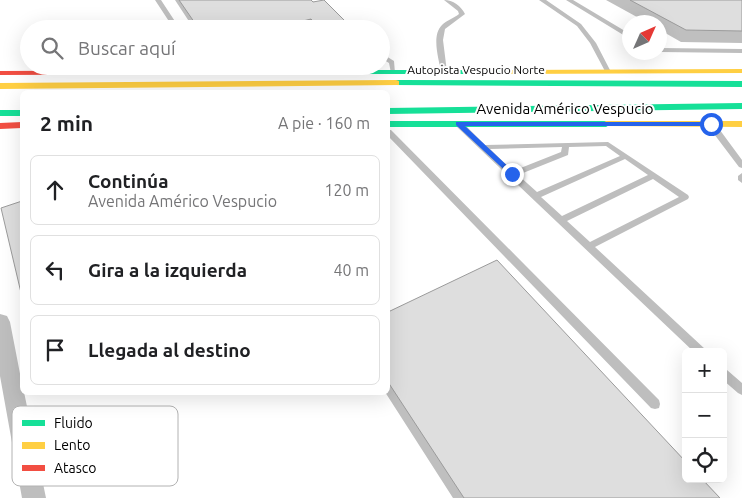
<!DOCTYPE html>
<html lang="es">
<head>
<meta charset="utf-8">
<style>
	:root { --surface:#fff; --page:#f6f6f6; --text:#202124; --muted:#757577; --line:#e0e0e0 }
	body { margin:0; font-family:Ubuntu,sans-serif; background:var(--page); color:var(--text) }
	.controls { position:absolute; right:15px; bottom:15px; display:grid; overflow:hidden; border-radius:8px; box-shadow:0 5px 20px #0002 }
	.controls button { width:45px; height:45px; display:grid; place-items:center; padding:0; border:0; border-bottom:1px solid var(--line); background:var(--surface); color:var(--text); font:25px sans-serif }
	.compass { position:absolute; left:622px; top:15px; width:45px; height:45px; border-radius:50%; background:var(--surface); box-shadow:0 5px 20px #0002; rotate:45deg }
	.stop { position:absolute; width:15px; height:15px; margin:-11px; border:4px solid #2563eb; border-radius:50%; background:#fff }
	.stop.end { background:#2563eb; border-color:#fff; box-shadow:0 1px 5px #0008 }
	.list { margin:0; padding:0; list-style:none }
	h2 { display:flex; justify-content:space-between; align-items:center; height:65px; margin:0; padding:0 20px; font-size:21px }
	h2 small { font-size:16px; font-weight:400; color:var(--muted) }
	.list li { display:grid; grid-template-columns:32px 1fr auto; gap:15px; align-items:center; box-sizing:border-box; height:70px; margin:0 10px 10px; padding:0 10px; border:1px solid var(--line); border-radius:8px }
	.list b { display:block; font-size:19px; white-space:nowrap }
	.list p { margin:0; font-size:16px; white-space:nowrap; color:var(--muted) }
	.list em { font-size:16px; font-style:normal; color:var(--muted) }
	.icon { flex:none; width:28px; height:28px; fill:none; stroke:currentColor; stroke-width:2; stroke-linecap:round; stroke-linejoin:round }
	.map { position:relative; flex:none; width:742px; height:498px; overflow:hidden }
	.search { position:absolute; background:var(--surface); box-shadow:0 5px 20px #0002; left:20px; top:20px; width:370px; height:55px; display:flex; align-items:center; gap:12px; box-sizing:border-box; padding:0 18px; border-radius:28px; color:var(--muted); font-size:19px }
	.panel { position:absolute; background:var(--surface); box-shadow:0 5px 20px #0002; left:20px; top:90px; width:370px; height:305px; border-radius:8px }
	.map>svg:first-child { display:block }
</style>
</head>
<body>
<div class="map">
<svg width="742" height="498" viewBox="0 0 742 498">
	<rect width="100%" height="100%" fill="#fff"/>
	<g fill="none" stroke-linecap="round" stroke-linejoin="round">
		<path fill="#bebebe" fill-rule="evenodd" d="M155 0H161L180 29H174Z
			M444 0C453 0 461 6 465 14L445 29 443 40 447 72 444 74 441 72C439 59 431 36 442 25 447 20 454 18 459 14L458 11Z
			M539 0H546L581 24 596 43 611 72 610 73H606L590 43 577 26Z
			M566 0H573L630 34V39Z
			M660 48 742 49V53L660 52Z
			M381 53 394 61 395 73H391L389 63 381 58Z
			M456 122H462L485 145 608 142 688 195 689 197 688 199 595 247 705 349 706 352H694L480 149 456 126ZM606 146 620 156 537 192 518 175 568 155 569 147ZM562 147 561 152 513 171 490 149ZM625 159 648 175 562 216 541 197ZM653 179 679 197 590 242 567 221Z
			M708 122H714L742 160V168L739 167 708 126Z
			M388 130H391L659 400 660 404 659 408 655 409 651 408 388 136Z
			M742 173V183L738 180V176Z
			M723 368 727 370 742 383V395L738 393 723 380Z"/>
		<path fill="#bebebe" fill-rule="evenodd" d="M0 314 7 316 10 322 22 384V392H24L46 498H22L0 376Z"/>
		<path fill="#16e098" fill-rule="evenodd" d="M246 70H503L507 72 503 74H246Z
			M396 80 742 81V87L393 85V81Z
			M742 103V109L388 114V108Z
			M0 110H22V116H0Z
			M388 121H606L611 124 606 127H388Z"/>
		<path fill="#ffcf43" fill-rule="evenodd" d="M742 69V73L503 74 499 72 503 70Z
			M396 80 399 81V85L0 89V83Z
			M606 121H742V127L603 126 601 124Z"/>
		<path fill="#f24e42" fill-rule="evenodd" d="M249 70H252V74L0 75V71Z
			M22 122V128L0 129V123Z"/>
	</g>
	<path fill="#bfbfbf" d="M175 0H311L353 29H194Z
		M606 0H742V43L681 42 660 30V22H646Z
		M388 312 720 498H453L385 392H388Z"/>
	<path fill="#9b9b9b" d="M311 19 312 29H271Z"/>
	<path fill="#dedede" stroke="#9b9b9b" d="M179 0H311L313 2 324 0 353 29H321L311 19 271 29H199Z
		M630 0H742V31L686 30Z
		M22 201V297L1 208Z
		M497 260 686 462V479H702L720 498H464L388 382V312Z"/>
	<path fill="#2563eb" d="M456 122H711L714 124 711 126H465L515 173V176L512 177 456 125Z"/>
	<g text-anchor="middle" stroke-width="4" stroke-linejoin="round" paint-order="stroke">
		<g font-size="12" fill="#000" stroke="#fff">
			<text x="476" y="74">Autopista Vespucio Norte</text>
		</g>
		<g font-size="15" fill="#000" stroke="#fff">
			<text x="565" y="114">Avenida Américo Vespucio</text>
		</g>
	</g>
	<rect x="12" y="406" width="166" height="80" rx="8" fill="#fff" stroke="#b2b2b2" stroke-width="1"/>
	<rect x="22" y="420" width="23" height="6" fill="#16e098"/>
	<rect x="22" y="442" width="23" height="7" fill="#ffcf43"/>
	<rect x="22" y="465" width="23" height="6" fill="#f24e42"/>
	<g font-size="14" fill="#000">
		<text x="54" y="428">Fluido</text>
		<text x="54" y="450">Lento</text>
		<text x="54" y="473">Atasco</text>
	</g>
</svg>
<div class="controls">
<button>+</button>
<button>−</button>
<button><svg class="icon" aria-label="locate" viewBox="0 0 24 24"><circle cx="12" cy="12" r="6"/><path d="M12 2v4M12 18v4M2 12h4M18 12h4"/></svg></button>
</div>
<svg class="compass" viewBox="-18 -18 36 36"><path d="M0-13l5 13h-10z" fill="#e53935"/><path d="M0 13l5-13h-10z" fill="#757577"/></svg>
<div class="stop" style="left:711px;top:124px"></div>
<div class="stop end" style="left:512px;top:174px"></div>
<div class="search"><svg class="icon" aria-label="search" viewBox="0 0 24 24"><circle cx="10" cy="10" r="6"/><path d="M15 15l6 6"/></svg>Buscar aquí</div>
<section class="panel">
<h2>2 min<small>A pie · 160 m</small></h2>
<ul class="list">
<li><svg class="icon" aria-label="ahead" viewBox="0 0 24 24"><path d="M12 20V5M6 11l6-6 6 6"/></svg><div><b>Continúa</b><p>Avenida Américo Vespucio</p></div><em>120 m</em></li>
<li><svg class="icon" aria-label="left" viewBox="0 0 24 24"><path d="M17 20v-9H6M10 6l-5 5 5 5"/></svg><div><b>Gira a la izquierda</b></div><em>40 m</em></li>
<li><svg class="icon" aria-label="arrive" viewBox="0 0 24 24"><path d="M6 21V4h12l-3 4 3 4H6"/></svg><div><b>Llegada al destino</b></div></li>
</ul>
</section>
</div>
</body>
</html>
